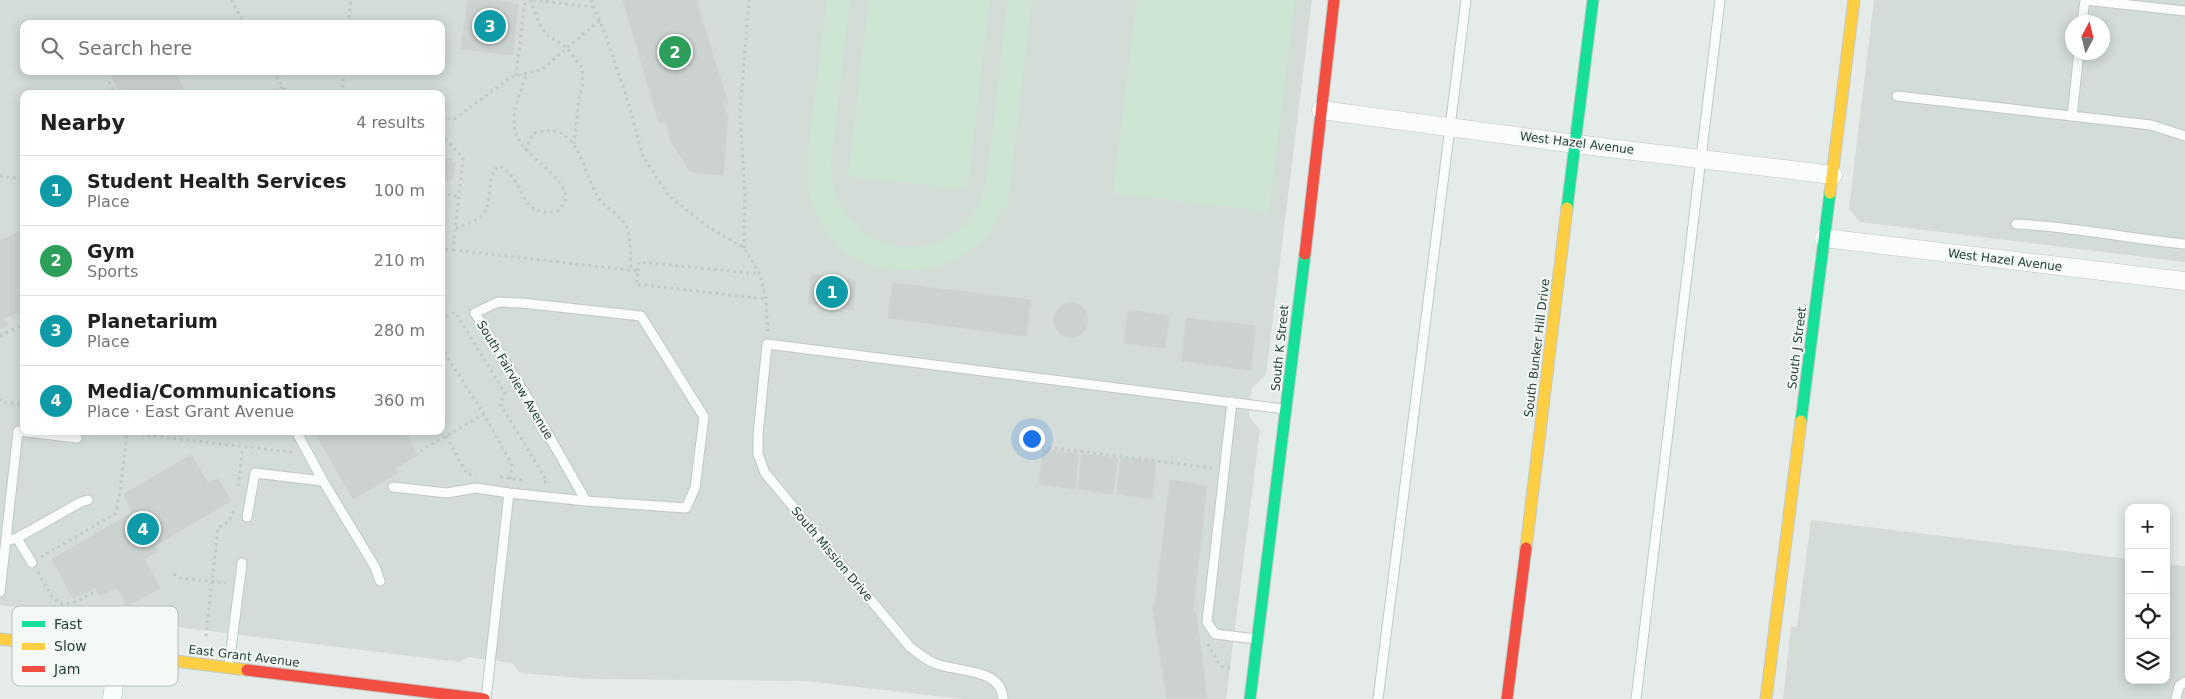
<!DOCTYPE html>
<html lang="en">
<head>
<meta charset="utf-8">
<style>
	:root { --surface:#fff; --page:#f2f2f2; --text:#202124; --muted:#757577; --line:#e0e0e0; --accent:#667b73 }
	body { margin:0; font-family:"DejaVu Sans",sans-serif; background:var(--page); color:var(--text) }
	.controls { position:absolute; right:15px; bottom:15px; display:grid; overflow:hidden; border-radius:10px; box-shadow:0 2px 12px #0003 }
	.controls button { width:45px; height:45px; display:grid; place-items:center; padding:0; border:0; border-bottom:1px solid var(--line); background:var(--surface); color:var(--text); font:25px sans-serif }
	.compass { position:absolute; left:2065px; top:15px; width:45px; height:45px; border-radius:50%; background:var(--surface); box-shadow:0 2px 12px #0003; rotate:7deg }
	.you { position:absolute; left:1031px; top:438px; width:18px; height:18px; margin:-12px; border:4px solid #fff; border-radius:50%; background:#1a73e8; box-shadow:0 0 0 8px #1a73e833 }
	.badge { display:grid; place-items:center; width:32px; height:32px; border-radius:50%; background:var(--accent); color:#fff; font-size:16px; font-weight:700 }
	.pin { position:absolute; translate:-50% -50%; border:2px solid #fff; box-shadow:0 1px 5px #0006 }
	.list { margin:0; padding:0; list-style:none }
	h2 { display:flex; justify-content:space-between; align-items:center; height:65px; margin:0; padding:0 20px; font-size:21px }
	h2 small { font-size:16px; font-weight:400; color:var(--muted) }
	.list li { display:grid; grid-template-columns:32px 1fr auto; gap:15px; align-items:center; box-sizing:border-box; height:70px; padding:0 20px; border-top:1px solid var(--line) }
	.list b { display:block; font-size:19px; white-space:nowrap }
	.list p { margin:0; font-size:16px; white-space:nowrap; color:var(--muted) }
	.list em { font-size:16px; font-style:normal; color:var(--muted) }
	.icon { flex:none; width:28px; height:28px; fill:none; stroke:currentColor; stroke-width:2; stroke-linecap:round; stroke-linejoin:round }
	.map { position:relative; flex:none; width:2185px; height:699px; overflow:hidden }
	.search { position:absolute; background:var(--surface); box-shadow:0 2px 12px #0003; left:20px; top:20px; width:425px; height:55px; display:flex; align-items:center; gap:12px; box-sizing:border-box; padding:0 18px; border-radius:10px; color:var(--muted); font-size:19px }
	.panel { position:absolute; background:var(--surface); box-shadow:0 2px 12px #0003; left:20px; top:90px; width:425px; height:345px; border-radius:10px }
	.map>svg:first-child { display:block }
</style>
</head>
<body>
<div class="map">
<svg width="2185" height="699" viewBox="0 0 2185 699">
	<rect width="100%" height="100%" fill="#e5ebe8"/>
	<path fill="#d3dcd7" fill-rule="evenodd" d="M0 0H1312L1266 375 1252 388 1249 416 1260 430 1226 699H962L805 681 590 679 520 673 512 663 468 657 459 662 0 605ZM24 24H441V71H24ZM24 94H441V431H24Z
		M1874 0H2185V262L1860 222 1849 209ZM2072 22H2102V52H2072Z
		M1811 520 2129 559V680H2166V564L2185 566V699H1783L1791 627H1797Z"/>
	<path fill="#cee4d3" d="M827 0H850L831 161C829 264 965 281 987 180L1008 0H1032L1007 208H1003C964 298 829 290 809 192 804 166 810 139 813 113 818 75 822 38 827 0Z
		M869 0H990L967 190 848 176Z
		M1137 0H1295L1269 212 1113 193Z"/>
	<path fill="#ccd2cf" stroke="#ced4d1" d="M468 0H492L518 4 513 55 461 49Z
		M623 0H696L728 103 723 105 728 116 723 175 691 172 671 142 666 122 659 123Z
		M108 71H174L186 94H121Z
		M441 158 452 160V163H455L453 179 450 178 449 181 441 180Z
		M24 229V310L4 318 8 325 0 329V241Z
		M812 274 856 281 853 310 808 304Z
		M893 283 1031 300 1026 336 888 318Z
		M1054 320a17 17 0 1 1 34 0a17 17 0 1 1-34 0Z
		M1128 310 1169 316 1165 348 1124 343Z
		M1186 318 1255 326 1251 370 1182 361Z
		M314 431H404L418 455 395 469 398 473 353 499Z
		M1043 449 1078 454 1075 489 1039 484Z
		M1082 454 1117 458 1113 494 1078 489Z
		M191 455 208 483 218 479 231 501 154 546 159 552 144 558 160 588 127 606 117 587 100 596 95 588 73 598 52 559 132 513 124 494Z
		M1121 458 1156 462 1152 499 1117 494Z
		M1170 480 1207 486 1193 611 1196 612 1207 699H1167L1152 605H1155Z"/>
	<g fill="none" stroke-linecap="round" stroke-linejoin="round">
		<defs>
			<path id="lane" d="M2085 0 2185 11
				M2082 22 2085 0
				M1897 96 2151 125 2185 136
				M2072 116 2079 52
				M2016 224C2073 226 2128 239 2185 244
				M1232 402 1207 622 1215 634 1256 639
				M296 431 323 481
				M393 487 447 493 476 488 509 493
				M247 517 255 473 323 481 375 567 380 581
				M17 538 32 563
				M6 541 17 538 81 502 88 500
				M0 592 18 431 77 438
				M229 665 242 563
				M486 699 509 493 586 501 686 508 695 488 704 417 641 316 522 303 498 302 475 313 524 392 586 501
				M1003 699C1002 669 961 672 940 665 928 662 919 654 910 647L765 473 758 454V435L767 344 1284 409
				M1378 699 1466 0
				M1636 699 1720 0
				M2176 699 2179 686 2185 682"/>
			<path id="street" d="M1321 110 1576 144 1833 175
				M1824 238 2185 281
				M112 699 118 654"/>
			<path id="fast" d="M1567 208 1593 0
				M1801 421 1830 193
				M1250 699 1305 254"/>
			<path id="slow" d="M1830 193 1854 0
				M1526 548 1567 208
				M0 639 247 670
				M1766 699 1801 421"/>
			<path id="jam" d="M1305 254 1334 0
				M247 670 484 699
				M1507 699 1526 548"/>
		</defs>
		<use href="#lane" stroke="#c2c8c5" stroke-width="11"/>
		<use href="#street" stroke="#c2c8c5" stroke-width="19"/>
		<use href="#fast" stroke="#c1c8c5" stroke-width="13"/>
		<use href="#slow" stroke="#c1c8c5" stroke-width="13"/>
		<use href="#jam" stroke="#c1c8c5" stroke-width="13"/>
		<path stroke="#c1cbc6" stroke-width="3" stroke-dasharray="2.5 4" stroke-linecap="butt" d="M231 0 245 24
			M530 0 540 25 546 34 567 48 582 68 583 83 579 100 574 144
			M533 0 593 7
			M591 0 604 31 627 98 643 156 669 196 707 226 744 248 760 274 766 299 768 333
			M348 24 351 0
			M273 71 287 94
			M516 76 525 0
			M109 82 115 94
			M269 94 282 87
			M342 94 344 71
			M441 118 454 119 511 77 541 70 600 20
			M441 134 463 158 453 250 441 249
			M441 144 445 138
			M525 150 534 133C579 119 581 169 598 197 605 209 622 215 627 228 631 241 630 257 631 270
			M0 176 24 179
			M441 194 459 196
			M456 228C463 225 471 223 478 219 496 207 484 180 498 166 527 177 516 220 558 211 560 208 564 204 565 201 571 177 520 157 515 130 511 110 521 92 527 73
			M744 248 745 194 740 114 749 0
			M453 250 638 271 636 284 766 299
			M638 271 639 262 760 274
			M441 320 455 312 505 393 500 404 547 481 542 483
			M0 336 24 324
			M441 347 484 414 512 465 510 479
			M0 399 1 402 24 405
			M446 436 467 474 476 475
			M1029 445 1213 468 1212 469
			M420 451 484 414
			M500 477 523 480
			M238 486 243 447
			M41 557 115 514 120 492 127 433 290 452 294 451
			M38 572C56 605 58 613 94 592
			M174 574 180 578 226 583
			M206 636 218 528 228 522 235 509
			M1208 644 1220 666 1233 668"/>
		<use href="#lane" stroke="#fbfcfc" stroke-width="9"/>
		<use href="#street" stroke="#fbfcfc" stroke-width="18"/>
		<use href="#fast" stroke="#16e098" stroke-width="11"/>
		<use href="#slow" stroke="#ffcf43" stroke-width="11"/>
		<use href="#jam" stroke="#f24e42" stroke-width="11"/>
	</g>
	<g text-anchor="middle" stroke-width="4" stroke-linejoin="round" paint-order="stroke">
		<g font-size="12" fill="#223f34" stroke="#f4f9f6">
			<text transform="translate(1577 143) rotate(7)" y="4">West Hazel Avenue</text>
			<text transform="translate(2005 260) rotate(7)" y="4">West Hazel Avenue</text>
			<text transform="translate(1280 348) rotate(-84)" y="4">South K Street</text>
			<text transform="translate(1537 348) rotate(-83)" y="4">South Bunker Hill Drive</text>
			<text transform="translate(1797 348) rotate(-83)" y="4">South J Street</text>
			<text transform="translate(515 380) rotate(59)" y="4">South Fairview Avenue</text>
			<text transform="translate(832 554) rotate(50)" y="4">South Mission Drive</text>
			<text transform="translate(244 656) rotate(7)" y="4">East Grant Avenue</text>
		</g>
	</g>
	<rect x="12" y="606" width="166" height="80" rx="8" fill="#f4f9f6" stroke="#b5c1bc" stroke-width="1"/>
	<rect x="22" y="621" width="23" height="6" fill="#16e098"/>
	<rect x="22" y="643" width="23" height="7" fill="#ffcf43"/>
	<rect x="22" y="666" width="23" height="6" fill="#f24e42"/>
	<g font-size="14" fill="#223f34">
		<text x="54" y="629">Fast</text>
		<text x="54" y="651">Slow</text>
		<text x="54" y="674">Jam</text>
	</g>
</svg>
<div class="controls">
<button>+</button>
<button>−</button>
<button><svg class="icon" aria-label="locate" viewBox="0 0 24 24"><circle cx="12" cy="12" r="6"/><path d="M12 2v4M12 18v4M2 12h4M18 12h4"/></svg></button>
<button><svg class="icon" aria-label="layers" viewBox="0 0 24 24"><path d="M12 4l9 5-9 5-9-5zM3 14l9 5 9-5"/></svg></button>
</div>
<svg class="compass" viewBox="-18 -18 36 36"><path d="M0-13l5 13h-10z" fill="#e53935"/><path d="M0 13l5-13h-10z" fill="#757577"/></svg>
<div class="you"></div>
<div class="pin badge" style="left:832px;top:292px;background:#0f9aa8">1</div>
<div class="pin badge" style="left:675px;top:52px;background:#2e9e5b">2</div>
<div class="pin badge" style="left:490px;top:26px;background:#0f9aa8">3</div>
<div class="pin badge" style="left:143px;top:529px;background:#0f9aa8">4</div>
<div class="search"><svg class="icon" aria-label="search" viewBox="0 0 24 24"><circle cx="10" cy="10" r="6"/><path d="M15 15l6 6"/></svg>Search here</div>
<section class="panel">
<h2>Nearby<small>4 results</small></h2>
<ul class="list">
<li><span class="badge" style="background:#0f9aa8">1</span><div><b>Student Health Services</b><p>Place</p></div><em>100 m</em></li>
<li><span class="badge" style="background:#2e9e5b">2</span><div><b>Gym</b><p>Sports</p></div><em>210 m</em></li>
<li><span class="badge" style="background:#0f9aa8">3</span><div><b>Planetarium</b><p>Place</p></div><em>280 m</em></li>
<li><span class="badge" style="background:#0f9aa8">4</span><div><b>Media/Communications</b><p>Place · East Grant Avenue</p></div><em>360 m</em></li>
</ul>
</section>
</div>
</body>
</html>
